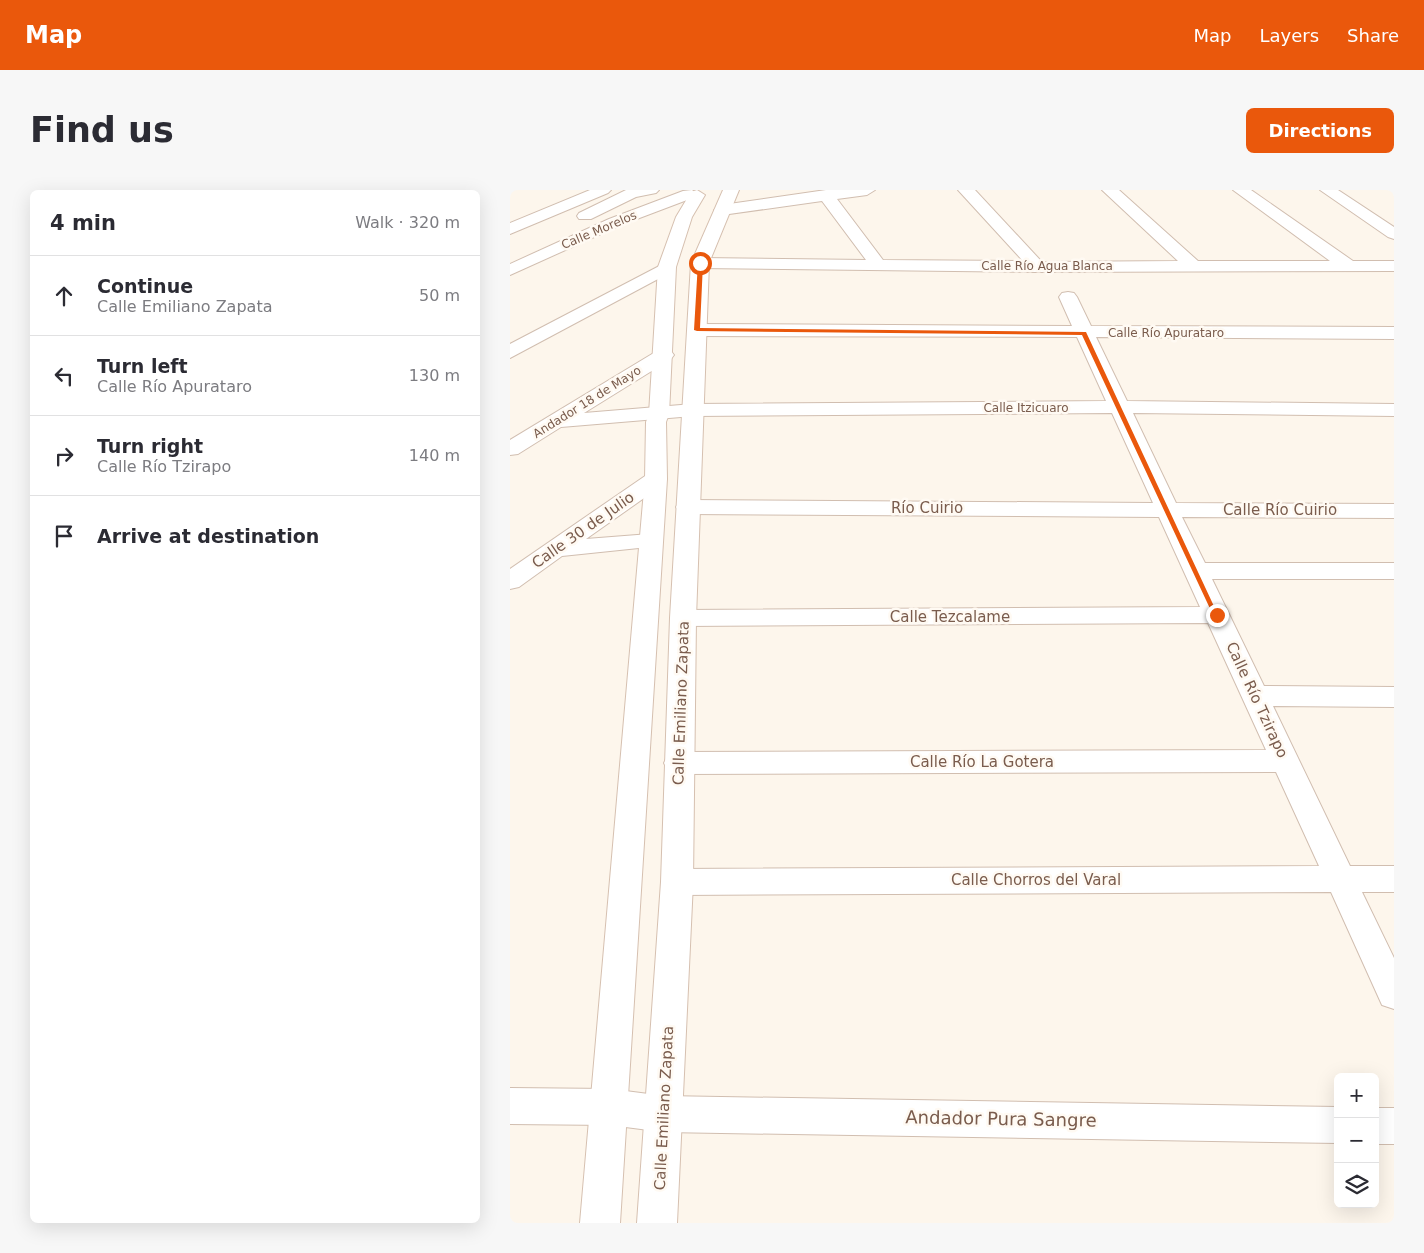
<!DOCTYPE html>
<html lang="en">
<head>
<meta charset="utf-8">
<style>
	:root { --surface:#fff; --page:#f7f7f7; --text:#2b2b33; --muted:#7c7c81; --line:#e1e1e2; --accent:#ea580c }
	body { margin:0; font-family:"DejaVu Sans",sans-serif; background:var(--page); color:var(--text) }
	.controls { position:absolute; right:15px; bottom:15px; display:grid; overflow:hidden; border-radius:8px; box-shadow:0 5px 20px #0002 }
	.controls button { width:45px; height:45px; display:grid; place-items:center; padding:0; border:0; border-bottom:1px solid var(--line); background:var(--surface); color:var(--text); font:25px sans-serif }
	.stop { position:absolute; width:15px; height:15px; margin:-11px; border:4px solid #ea580c; border-radius:50%; background:#fff }
	.stop.end { background:#ea580c; border-color:#fff; box-shadow:0 1px 5px #0008 }
	.list { margin:0; padding:0; list-style:none }
	h2 { display:flex; justify-content:space-between; align-items:center; height:65px; margin:0; padding:0 20px; font-size:21px }
	h2 small { font-size:16px; font-weight:400; color:var(--muted) }
	.list li { display:grid; grid-template-columns:32px 1fr auto; gap:15px; align-items:center; box-sizing:border-box; height:80px; padding:0 20px; border-top:1px solid var(--line) }
	.list b { display:block; font-size:19px; white-space:nowrap }
	.list p { margin:0; font-size:16px; white-space:nowrap; color:var(--muted) }
	.list em { font-size:16px; font-style:normal; color:var(--muted) }
	.icon { flex:none; width:28px; height:28px; fill:none; stroke:currentColor; stroke-width:2; stroke-linecap:round; stroke-linejoin:round }
	.map { position:relative; flex:none; width:884px; height:1033px; overflow:hidden; border-radius:8px }
	header { display:flex; align-items:center; gap:30px; box-sizing:border-box; height:70px; padding:0 25px; background:var(--accent); color:#fff }
	header strong { font-size:24px }
	nav { display:flex; gap:28px; margin-inline-start:auto; font-size:18px }
	.intro { display:flex; align-items:center; justify-content:space-between; box-sizing:border-box; height:120px; padding:0 30px }
	h1 { margin:0; font-size:35px }
	.button { padding:12px 22px; border-radius:8px; background:var(--accent); color:#fff; font-size:18px; font-weight:700 }
	main { display:flex; gap:30px; padding:0 30px }
	aside { flex:1; background:var(--surface); border-radius:8px; box-shadow:0 5px 20px #0002 }
	.map>svg:first-child { display:block }
</style>
</head>
<body>
<header>
<strong>Map</strong>
<nav><a>Map</a><a>Layers</a><a>Share</a></nav>
</header>
<div class="intro"><h1>Find us</h1><a class="button">Directions</a></div>
<main>
<aside>
<h2>4 min<small>Walk · 320 m</small></h2>
<ul class="list">
<li><svg class="icon" aria-label="ahead" viewBox="0 0 24 24"><path d="M12 20V5M6 11l6-6 6 6"/></svg><div><b>Continue</b><p>Calle Emiliano Zapata</p></div><em>50 m</em></li>
<li><svg class="icon" aria-label="left" viewBox="0 0 24 24"><path d="M17 20v-9H6M10 6l-5 5 5 5"/></svg><div><b>Turn left</b><p>Calle Río Apurataro</p></div><em>130 m</em></li>
<li><svg class="icon" aria-label="right" viewBox="0 0 24 24"><path d="M7 20v-9h11M14 6l5 5-5 5"/></svg><div><b>Turn right</b><p>Calle Río Tzirapo</p></div><em>140 m</em></li>
<li><svg class="icon" aria-label="arrive" viewBox="0 0 24 24"><path d="M6 21V4h12l-3 4 3 4H6"/></svg><div><b>Arrive at destination</b></div></li>
</ul>
</aside>
<div class="map">
<svg width="884" height="1033" viewBox="0 0 884 1033">
	<rect width="100%" height="100%" fill="#fdf6ec"/>
	<g fill="none" stroke-linecap="round" stroke-linejoin="round">
		<defs>
			<path id="street" d="M80 0H101L98 3 0 44V33Z
				M116 0H149L146 3 126 7 81 29H69L67 26 69 23Z
				M182 0 187 4 185 7 111 35 0 85V74L99 29 173 1Z
				M316 0H365L357 5 327 9 373 70 513 71 448 0H465L532 72 668 71 592 0H609L688 71H820L723 0H741L843 71H884V81L527 82 190 78 184 77 181 73 184 69 190 68 356 70 312 11 212 25 204 20 212 15Z
				M810 0H828L884 37V49L878 47Z
				M157 72 163 73 166 77 163 81 0 168V154Z
				M558 102 564 103 567 107 581 136 884 137V149L586 147 617 211 884 214V226L623 223 666 313 884 314V328L672 327 695 373H884V389H702L754 496 884 497V517L763 516 840 676H884V702H852L884 768V819L872 815 821 702 167 705 156 701 151 692 156 683 167 679 809 676 766 582 168 584 158 581 154 573 158 565 168 562 756 560 698 433 173 436 164 434 160 428 164 422 173 420 690 417 649 327 177 324 169 322 166 317 169 312 177 310 643 313 602 223 183 226 51 237 8 264 0 265V250L147 161H161L164 165 161 169 74 223 183 214 596 211 567 147 187 146 180 144 178 140 180 136 187 134 562 136 549 107 552 103Z
				M146 282 154 284 157 289 154 294 76 349 140 344 148 346 152 351 148 356 52 366 9 397 0 399V379L138 284Z
				M0 898 100 899 154 906 828 917V953L154 942 100 935 0 934Z
				M865 918H884V954H865Z"/>
			<path id="secondary" d="M187 0 195 5 182 27 166 77 159 224 156 232 157 289 110 1033H70L135 289 136 232 139 224 148 77 166 27 181 2Z
				M213 0H229L199 73 186 428 183 692 167 1033H127L151 692 160 428 181 73Z"/>
		</defs>
		<use href="#street" stroke="#d1beb0" stroke-width="2"/>
		<use href="#secondary" stroke="#d6c0b0" stroke-width="2"/>
		<use href="#street" fill="#fff" fill-rule="evenodd"/>
		<use href="#secondary" fill="#fff" fill-rule="evenodd"/>
	</g>
	<path fill="#ea580c" d="M188 72 193 73 190 138 576 142 709 427 703 425 572 145 187 141 184 140Z"/>
	<g text-anchor="middle" stroke-width="5" stroke-linejoin="round" paint-order="stroke">
		<g font-size="12" fill="#7a5c4d" stroke="#fffaf3">
			<text transform="translate(89 40) rotate(-23)" y="4">Calle Morelos</text>
			<text x="537" y="80">Calle Río Agua Blanca</text>
			<text x="656" y="147">Calle Río Apurataro</text>
			<text transform="translate(77 212) rotate(-32)" y="4">Andador 18 de Mayo</text>
			<text x="516" y="222">Calle Itzicuaro</text>
		</g>
		<g font-size="15" fill="#7a5c4d" stroke="#fffaf3">
			<text x="417" y="323">Río Cuirio</text>
			<text x="770" y="325">Calle Río Cuirio</text>
			<text transform="translate(73 340) rotate(-35)" y="5">Calle 30 de Julio</text>
			<text x="440" y="432">Calle Tezcalame</text>
			<text transform="translate(747 510) rotate(65)" y="5">Calle Río Tzirapo</text>
			<text transform="translate(171 513) rotate(-88)" y="5">Calle Emiliano Zapata</text>
			<text x="472" y="577">Calle Río La Gotera</text>
			<text x="526" y="695">Calle Chorros del Varal</text>
			<text transform="translate(154 918) rotate(-87)" y="5">Calle Emiliano Zapata</text>
		</g>
		<g font-size="18" fill="#7a5c4d" stroke="#fffaf3">
			<text transform="translate(491 929) rotate(1)" y="6">Andador Pura Sangre</text>
		</g>
	</g>
</svg>
<div class="controls">
<button>+</button>
<button>−</button>
<button><svg class="icon" aria-label="layers" viewBox="0 0 24 24"><path d="M12 4l9 5-9 5-9-5zM3 14l9 5 9-5"/></svg></button>
</div>
<div class="stop" style="left:190px;top:73px"></div>
<div class="stop end" style="left:707px;top:425px"></div>
</div>
</main>
</body>
</html>
